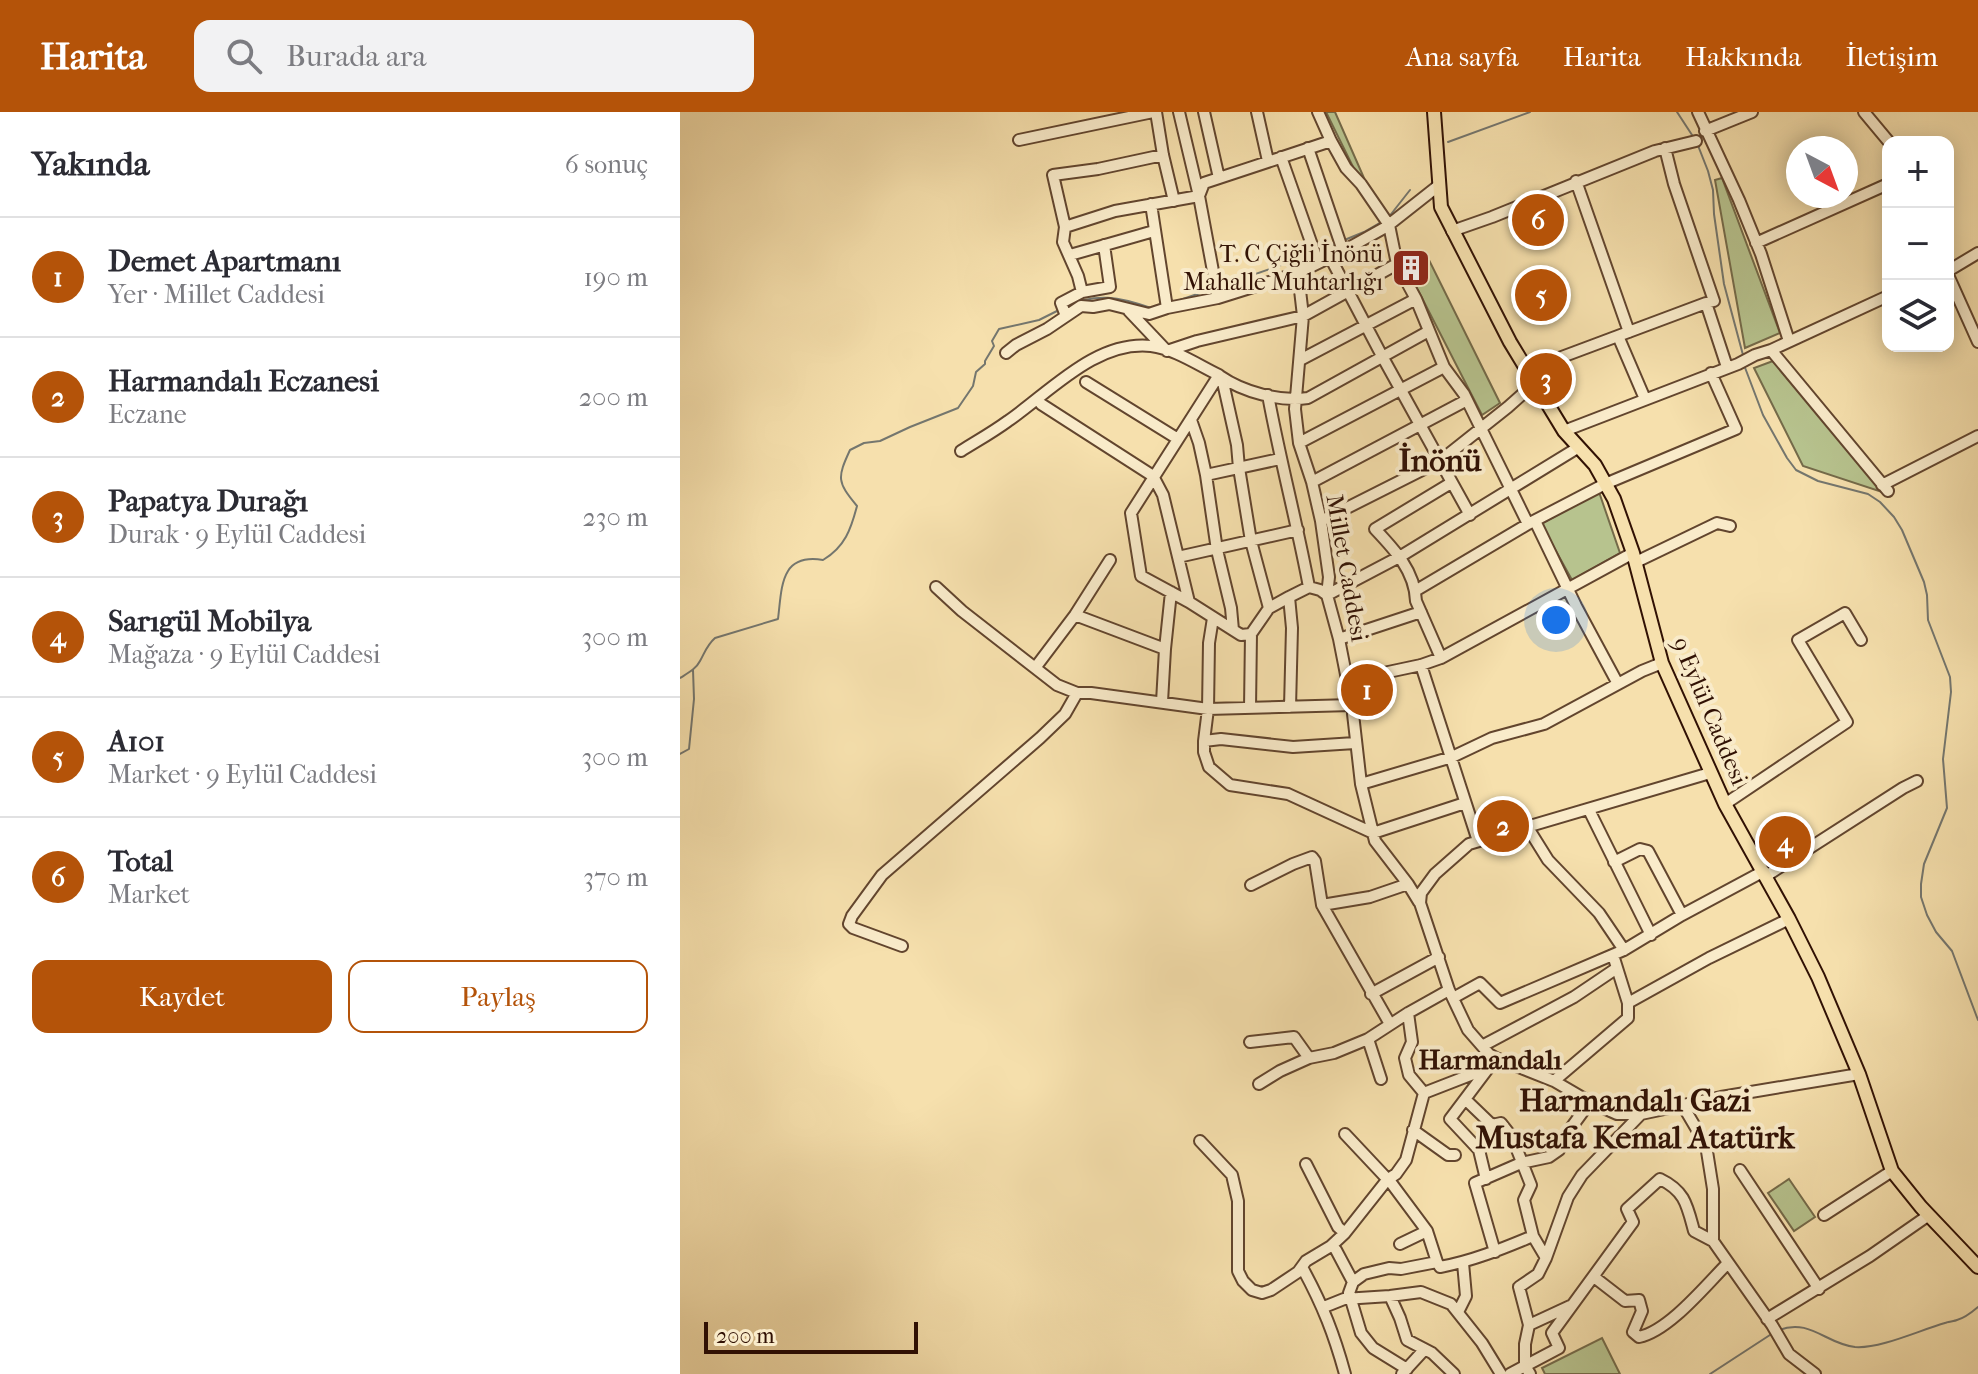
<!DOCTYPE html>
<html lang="tr">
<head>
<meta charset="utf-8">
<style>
	:root { --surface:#fff; --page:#f2f2f3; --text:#2b2b33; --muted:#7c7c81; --line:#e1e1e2; --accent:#b45309 }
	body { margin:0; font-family:"IM FELL French Canon",serif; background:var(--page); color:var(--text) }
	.controls { position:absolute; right:24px; top:24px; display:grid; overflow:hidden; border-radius:16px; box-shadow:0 4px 20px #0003 }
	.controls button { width:72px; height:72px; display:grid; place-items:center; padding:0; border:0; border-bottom:2px solid var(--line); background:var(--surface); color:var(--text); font:40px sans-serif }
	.compass { position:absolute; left:1106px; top:24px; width:72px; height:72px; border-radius:50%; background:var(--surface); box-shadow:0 4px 20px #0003; rotate:139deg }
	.scale { position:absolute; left:24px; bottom:20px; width:214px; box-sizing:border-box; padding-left:8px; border:4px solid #311104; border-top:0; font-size:22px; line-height:28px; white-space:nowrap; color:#311104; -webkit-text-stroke:6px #f9ebca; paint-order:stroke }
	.you { position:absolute; left:876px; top:508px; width:28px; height:28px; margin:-20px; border:6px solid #fff; border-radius:50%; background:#1a73e8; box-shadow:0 0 0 12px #1a73e833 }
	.badge { display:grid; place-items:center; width:52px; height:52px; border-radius:50%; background:var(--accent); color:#fff; font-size:26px; font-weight:700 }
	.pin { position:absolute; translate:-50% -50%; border:4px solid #fff; box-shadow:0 2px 8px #0006 }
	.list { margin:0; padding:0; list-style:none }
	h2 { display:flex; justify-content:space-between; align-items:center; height:104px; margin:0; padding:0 32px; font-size:34px }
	h2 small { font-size:26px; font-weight:400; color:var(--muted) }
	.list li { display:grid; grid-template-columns:52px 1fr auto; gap:24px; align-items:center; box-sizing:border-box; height:120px; padding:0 32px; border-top:2px solid var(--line) }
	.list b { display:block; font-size:30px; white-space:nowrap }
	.list p { margin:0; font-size:26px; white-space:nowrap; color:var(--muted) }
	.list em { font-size:26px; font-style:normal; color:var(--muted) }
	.actions { display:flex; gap:16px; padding:24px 32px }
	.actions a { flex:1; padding:18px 0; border:2px solid var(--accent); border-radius:16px; text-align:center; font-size:28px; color:var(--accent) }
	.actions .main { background:var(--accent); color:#fff }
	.icon { flex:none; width:44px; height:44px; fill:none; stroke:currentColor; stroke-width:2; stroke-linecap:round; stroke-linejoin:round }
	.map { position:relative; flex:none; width:1298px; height:1262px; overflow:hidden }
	header { display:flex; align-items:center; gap:48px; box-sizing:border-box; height:112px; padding:0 40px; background:var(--accent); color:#fff }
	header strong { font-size:38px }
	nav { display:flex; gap:44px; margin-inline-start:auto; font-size:28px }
	.search { width:560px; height:72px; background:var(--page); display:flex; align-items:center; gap:20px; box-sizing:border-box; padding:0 28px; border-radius:16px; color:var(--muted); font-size:30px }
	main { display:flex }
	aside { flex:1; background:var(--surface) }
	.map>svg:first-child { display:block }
</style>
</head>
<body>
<header>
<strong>Harita</strong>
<div class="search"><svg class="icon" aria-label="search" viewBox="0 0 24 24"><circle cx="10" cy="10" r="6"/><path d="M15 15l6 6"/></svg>Burada ara</div>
<nav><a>Ana sayfa</a><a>Harita</a><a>Hakkında</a><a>İletişim</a></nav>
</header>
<main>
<aside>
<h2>Yakında<small>6 sonuç</small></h2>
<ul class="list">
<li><span class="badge">1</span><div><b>Demet Apartmanı</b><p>Yer · Millet Caddesi</p></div><em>190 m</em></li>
<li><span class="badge">2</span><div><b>Harmandalı Eczanesi</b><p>Eczane</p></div><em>200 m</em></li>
<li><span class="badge">3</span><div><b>Papatya Durağı</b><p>Durak · 9 Eylül Caddesi</p></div><em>230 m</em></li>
<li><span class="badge">4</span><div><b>Sarıgül Mobilya</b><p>Mağaza · 9 Eylül Caddesi</p></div><em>300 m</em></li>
<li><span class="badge">5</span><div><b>A101</b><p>Market · 9 Eylül Caddesi</p></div><em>300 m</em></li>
<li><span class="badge">6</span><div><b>Total</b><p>Market</p></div><em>370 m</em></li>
</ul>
<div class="actions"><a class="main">Kaydet</a><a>Paylaş</a></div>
</aside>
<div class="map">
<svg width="1298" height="1262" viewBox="0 0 1298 1262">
	<rect width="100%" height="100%" fill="#f6e0ad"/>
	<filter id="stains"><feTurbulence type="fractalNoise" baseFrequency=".0025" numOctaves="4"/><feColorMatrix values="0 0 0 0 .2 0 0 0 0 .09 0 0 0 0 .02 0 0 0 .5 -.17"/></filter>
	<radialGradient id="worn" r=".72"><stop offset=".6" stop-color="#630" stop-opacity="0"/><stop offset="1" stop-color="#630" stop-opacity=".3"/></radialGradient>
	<path fill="#b7c38e" stroke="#746a49" stroke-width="2" d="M646 0H655L684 66 678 65Z
		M1042 66 1100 221 1065 236 1035 68Z
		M745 140 820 291 802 303 724 151Z
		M1093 249 1205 381 1123 354 1074 256Z
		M919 380 940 441 892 468 861 412Z
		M1109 1067 1135 1105 1114 1119 1088 1081Z
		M922 1226 940 1262H865L862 1256Z"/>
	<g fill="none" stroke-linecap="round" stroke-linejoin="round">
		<path stroke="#74766e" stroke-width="2" d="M997 0 1014 26
			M768 30 850 0
			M1017 31 1028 59 1033 78 1034 102 1044 172 1063 243
			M708 106 730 78
			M662 129 684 120 703 109
			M640 139 656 131
			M538 175 630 143
			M497 189 532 177
			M385 195C416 180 440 185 471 196
			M1064 253 1083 303 1107 346 1116 358 1138 369 1188 382 1200 390 1214 405 1222 418 1244 470 1247 483 1248 508 1270 565 1271 580 1263 647 1267 696 1244 752 1241 772V785L1247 803 1256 820 1272 839 1298 908
			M0 566C8 561 16 557 20 549 25 540 27 533 35 526L98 507C102 475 100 441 143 448 165 435 171 417 177 394 157 370 157 366 170 338L184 331 200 329 230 315 278 296 293 274 296 260 305 252V249L314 234 312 229 319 217 359 208 379 198
			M0 642 9 637 14 587 13 558
			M1099 1218C1130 1206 1146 1232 1175 1235 1200 1237 1240 1218 1265 1211 1266 1210 1275 1209 1277 1208 1285 1206 1291 1201 1298 1195
			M1030 1262 1093 1221"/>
		<defs>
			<path id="minor" d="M476 0 483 43 494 89
				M499 0 519 84 538 186
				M524 0 539 66
				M577 0 588 49
				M638 0 651 29 666 56 681 72 709 113 717 152 736 187 764 255 784 282 848 412
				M1018 0 1059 88 1081 142 1109 229
				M1184 0 1209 30
				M1025 19 1072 0
				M339 28 473 0
				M628 36 663 139
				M985 36 994 72 1034 189 1026 191
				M601 45 638 150
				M896 69 949 220
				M471 92 487 196
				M385 115 435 99 519 84 524 71 651 29
				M772 119 812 105 975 39 1016 29
				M1076 131 1208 72
				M390 143 474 119
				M650 145 702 244 790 403
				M1268 159 1298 141
				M618 161 623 204 615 297 619 331 632 370 641 409 649 465 647 483 659 527 672 593 681 672 695 729 728 772 739 790
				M1268 163 1298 230
				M402 180 398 164 383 130 385 115 373 63 418 57 483 43
				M449 199 485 237
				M386 204 381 191 402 180 430 175 424 133
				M938 224 965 287
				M1091 238 1208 379
				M487 239 517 229 623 204 717 152
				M326 241 336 233 367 217 401 194 413 195 429 192 469 202 487 196 538 186 618 161 663 139 706 115 758 74
				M620 248 736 187
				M847 258 1026 191 1047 255
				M540 264C563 280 600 290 628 286L749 219
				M542 266 557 333 559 356 571 429 589 496
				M406 270 498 327
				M588 283C600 348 617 411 629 475
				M361 292 473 364 483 383 509 490
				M511 308 519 331 526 363 537 438 551 496 553 518
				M884 319 1058 252 1075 243 1091 238 1208 184
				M619 331 764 255
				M281 339C297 329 313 320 328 309 370 280 416 228 471 234 495 237 518 253 539 263L451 401 461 464 509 490 561 523 571 522 589 496 609 485 629 475 640 478 647 483 721 444 899 335
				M526 363 600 347
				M632 370 787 288
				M1202 373 1298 324
				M641 409 760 349 828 295 855 271
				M855 409 896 494 938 572
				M498 445 618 418
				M956 450 1037 411 1050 414
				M256 475 282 499 377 573 397 581H411L528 597 672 593
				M735 479 848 412 925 372 1056 317 1031 261
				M609 485 612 516 610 595
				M395 503 485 537
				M533 506 529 531 528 597 524 629V640L529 655 550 673 608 682 693 721 785 691
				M659 527 741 500
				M761 546 736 489C735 459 714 437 695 417L771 371
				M741 553 798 729
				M355 556 395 503 430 448
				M666 569 741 553 761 546 953 441
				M482 590 485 537 491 480
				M570 596 571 522
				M524 629 541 627 613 635 675 631
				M1030 661 789 732 755 762 741 781 740 791 769 878 788 918 809 942 816 946 874 969 910 990 937 1002H961L1041 985 1179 962
				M681 672 772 645 812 626 864 612 962 559 982 551
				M1045 692 1167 610 1118 528 1165 501 1181 528
				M909 698 971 823
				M848 716 868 748 919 801 944 838
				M934 750 960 737 968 739 1002 803
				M1086 764 1223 676 1237 669
				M571 773 613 752 632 745 635 749 642 793 710 912
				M642 793 690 785 728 772
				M222 834 173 816 169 812 172 804 202 763 360 626 385 602 397 581
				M691 882 759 845
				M773 886 800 871 820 891 944 838 1002 803 1084 759
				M948 891 1029 846 1109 807
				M728 901 732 930 725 946 729 963 744 981
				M688 927 728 901 769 878
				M570 930 614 925 629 946
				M802 934 894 885 937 856
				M874 969 948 906V891L933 843
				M579 972 600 959 629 946 654 941 688 927 701 967
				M786 988 812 1013 821 1011 832 1025 851 1073 844 1088 853 1124
				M1003 994 1026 1033 1033 1077V1129L1092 1213 1109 1242 1135 1262
				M733 1018 768 1043H775
				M665 1022 712 1072 747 1119 757 1150
				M520 1029 552 1063 558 1089V1159L563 1169 572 1178 582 1181 591 1178 618 1160 626 1149 651 1134 665 1121 707 1068 716 1062 726 1048 744 981 798 960 809 942
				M626 1052 658 1115 665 1121
				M1060 1058 1139 1177
				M806 1067 799 1038 770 1007 816 946
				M1144 1103 1212 1059
				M720 1132 747 1119
				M656 1138 673 1170
				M815 1140 795 1071 841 1051 869 1045 879 1038 885 1024 910 990
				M623 1157C643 1194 654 1222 665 1262
				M914 1165 945 1189 959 1188 962 1199 953 1220 959 1225C989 1219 1026 1173 1048 1151
				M710 1184 720 1206 727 1228 752 1241 774 1262
				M644 1195 664 1187 710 1184 741 1180 771 1192 802 1231 821 1262
				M778 1200 786 1184 783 1151
				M1087 1207 1190 1144 1249 1103
				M849 1213 890 1194
				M727 1257 693 1236 681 1221 669 1181 673 1170 684 1162 709 1156 721 1157 757 1150 760 1155C792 1149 822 1137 853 1124L866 1146
				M722 1262 744 1238
				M830 1262 845 1254V1232L849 1213 839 1175 858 1162 866 1146 888 1085 902 1063 961 1002
				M850 1262 845 1254 879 1236 872 1221 953 1110 947 1097 980 1067C1005 1079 1007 1093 1014 1119L1033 1129"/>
			<path id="major" d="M754 0 761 95 830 230 884 319 915 353 934 387 953 441 982 551 1045 692 1109 807 1138 865 1179 962 1212 1059 1241 1095 1298 1155"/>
		</defs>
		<use href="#minor" stroke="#62452e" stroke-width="14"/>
		<use href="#major" stroke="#311104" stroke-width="16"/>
		<use href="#minor" stroke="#f9ebca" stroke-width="10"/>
		<use href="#major" stroke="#f6e0ad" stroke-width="12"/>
	</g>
	<defs>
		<symbol id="building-square" viewBox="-11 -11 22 22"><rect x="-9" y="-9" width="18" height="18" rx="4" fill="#8f2418" stroke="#f9ebca"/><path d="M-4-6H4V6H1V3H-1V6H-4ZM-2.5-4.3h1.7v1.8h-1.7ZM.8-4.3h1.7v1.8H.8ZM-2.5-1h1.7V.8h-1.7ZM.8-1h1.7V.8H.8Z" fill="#fff"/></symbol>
	</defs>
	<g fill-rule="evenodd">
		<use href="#building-square" x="709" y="134" width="44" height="44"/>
	</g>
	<g text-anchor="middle" stroke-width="8" stroke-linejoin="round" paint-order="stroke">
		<g font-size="24" fill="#311104" stroke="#f9ebca" text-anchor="end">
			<text x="703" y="150">T. C Çiğli İnönü<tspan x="703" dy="28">Mahalle Muhtarlığı</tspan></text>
		</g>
		<g font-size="24" fill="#311104" stroke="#f9ebca">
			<text transform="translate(667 456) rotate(80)" y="8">Millet Caddesi</text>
			<text transform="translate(1030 599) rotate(67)" y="8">9 Eylül Caddesi</text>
		</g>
		<g font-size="28" font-weight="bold" fill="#311104" stroke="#f9ebca">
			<text x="810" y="957">Harmandalı</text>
		</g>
		<g font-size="32" font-weight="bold" fill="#311104" stroke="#f9ebca">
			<text x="760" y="359">İnönü</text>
			<text x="955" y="999">Harmandalı Gazi<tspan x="955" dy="37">Mustafa Kemal Atatürk</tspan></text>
		</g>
	</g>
	<rect width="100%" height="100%" filter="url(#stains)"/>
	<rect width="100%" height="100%" fill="url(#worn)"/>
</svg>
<div class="controls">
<button>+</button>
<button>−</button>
<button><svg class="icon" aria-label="layers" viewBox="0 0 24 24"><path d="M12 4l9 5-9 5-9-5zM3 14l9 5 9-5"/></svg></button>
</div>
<svg class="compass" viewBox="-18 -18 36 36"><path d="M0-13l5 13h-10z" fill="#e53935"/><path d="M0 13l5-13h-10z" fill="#7c7c81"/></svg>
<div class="scale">200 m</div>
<div class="you"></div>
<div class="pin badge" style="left:687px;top:578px">1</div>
<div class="pin badge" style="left:823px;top:714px">2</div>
<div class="pin badge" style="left:866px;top:267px">3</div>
<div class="pin badge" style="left:1105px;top:730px">4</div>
<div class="pin badge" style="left:861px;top:183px">5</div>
<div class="pin badge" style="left:858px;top:108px">6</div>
</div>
</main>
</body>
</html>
